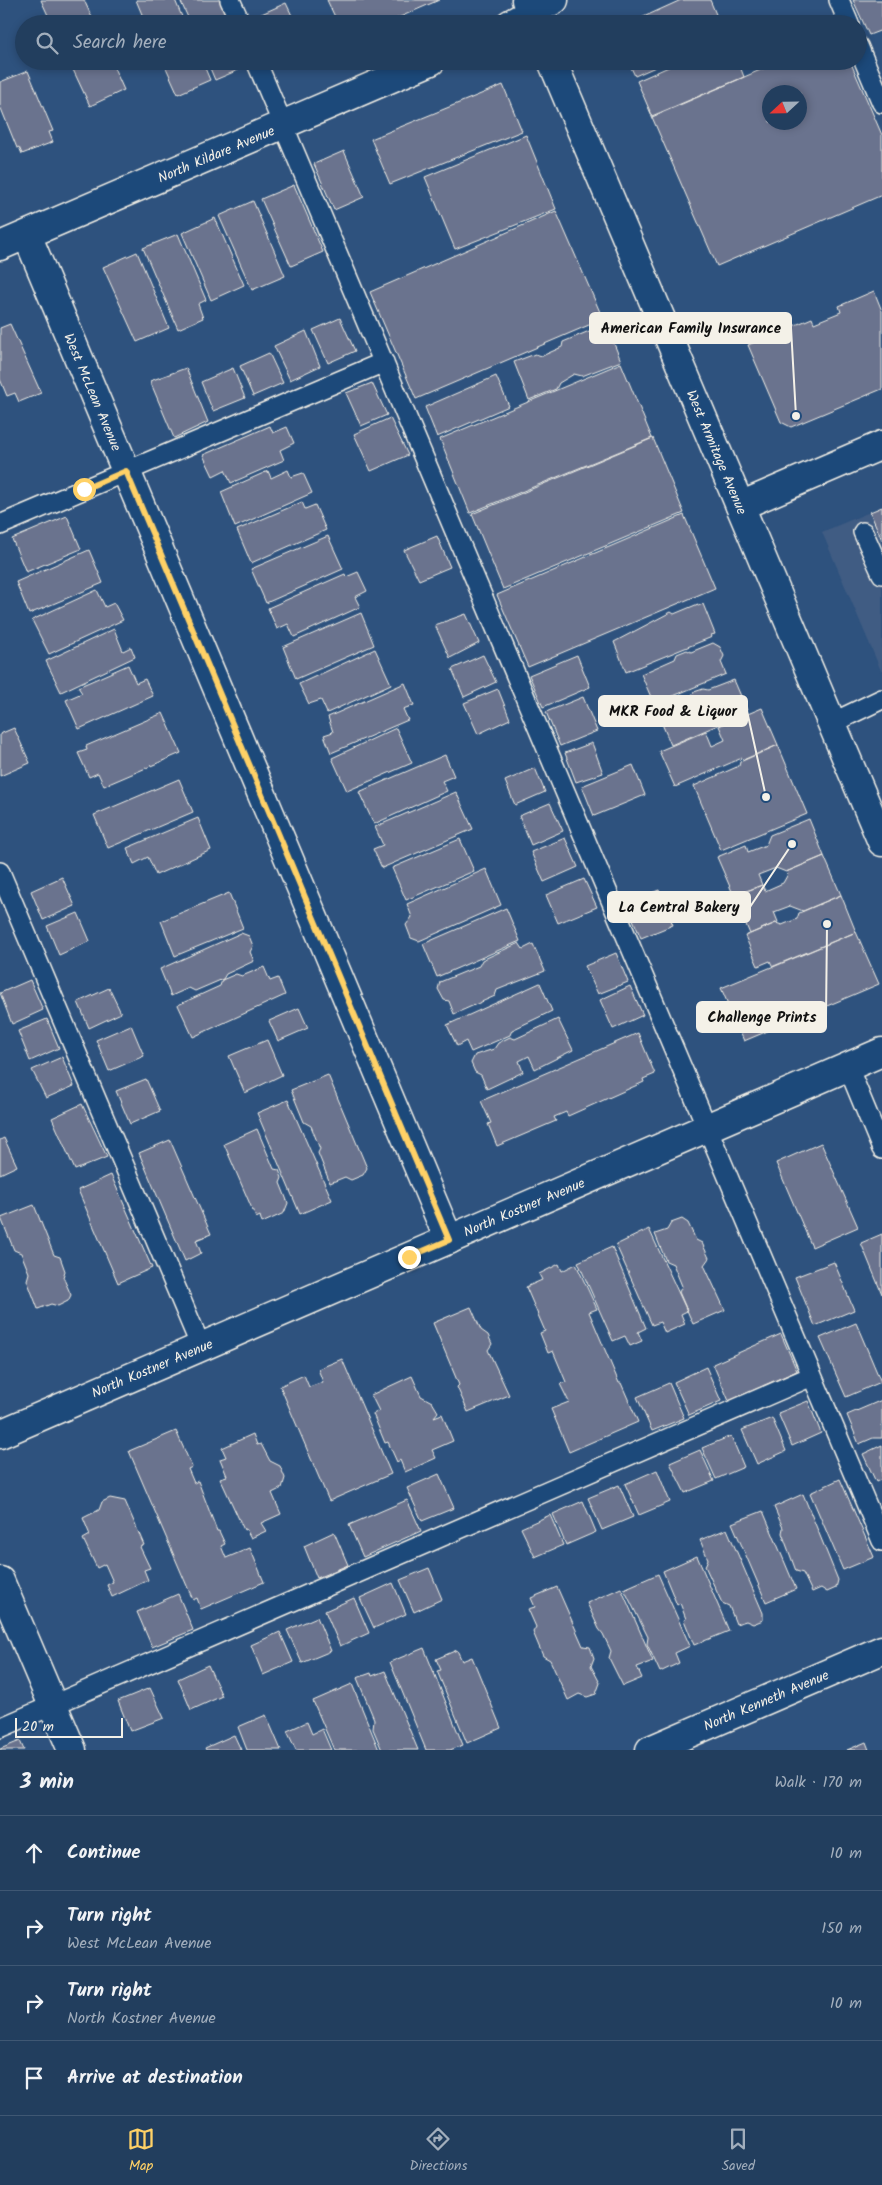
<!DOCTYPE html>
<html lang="en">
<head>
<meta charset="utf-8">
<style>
	:root { --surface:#223e5e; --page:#2e4967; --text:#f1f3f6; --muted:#a2aebc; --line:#3f5773; --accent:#ffd166 }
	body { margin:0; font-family:Kalam,sans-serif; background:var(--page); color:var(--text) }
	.compass { position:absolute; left:762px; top:85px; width:45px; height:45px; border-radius:50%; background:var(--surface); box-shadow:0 2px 8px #0003; rotate:248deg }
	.scale { position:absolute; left:15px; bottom:12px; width:108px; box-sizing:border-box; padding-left:5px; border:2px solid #f4f1e8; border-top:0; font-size:14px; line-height:18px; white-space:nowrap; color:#f4f1e8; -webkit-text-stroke:4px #1f4a7a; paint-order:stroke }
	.stop { position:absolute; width:15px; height:15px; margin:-11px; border:4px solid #ffd166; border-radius:50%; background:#fff }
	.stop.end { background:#ffd166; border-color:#fff; box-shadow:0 1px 5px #0008 }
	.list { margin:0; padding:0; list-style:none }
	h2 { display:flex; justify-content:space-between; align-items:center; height:65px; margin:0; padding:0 20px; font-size:21px }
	h2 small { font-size:16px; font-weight:400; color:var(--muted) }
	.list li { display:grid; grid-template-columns:32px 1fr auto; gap:15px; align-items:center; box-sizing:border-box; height:75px; padding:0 20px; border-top:1px solid var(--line) }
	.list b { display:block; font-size:19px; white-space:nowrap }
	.list p { margin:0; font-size:16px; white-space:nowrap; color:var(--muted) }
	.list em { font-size:16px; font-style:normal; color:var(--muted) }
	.icon { flex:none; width:28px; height:28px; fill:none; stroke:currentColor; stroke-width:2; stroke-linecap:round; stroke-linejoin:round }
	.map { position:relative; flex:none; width:882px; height:1750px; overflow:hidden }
	.search { position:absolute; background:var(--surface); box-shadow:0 2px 8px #0003; left:15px; right:15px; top:15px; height:55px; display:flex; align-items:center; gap:12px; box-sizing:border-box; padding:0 18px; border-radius:28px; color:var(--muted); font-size:19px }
	.sheet { height:365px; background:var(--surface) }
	nav { display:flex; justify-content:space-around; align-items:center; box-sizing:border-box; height:70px; border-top:1px solid var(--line); background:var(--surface); font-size:14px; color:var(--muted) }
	nav a { display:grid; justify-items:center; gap:2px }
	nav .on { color:var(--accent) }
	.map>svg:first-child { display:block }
</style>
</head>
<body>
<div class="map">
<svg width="882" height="1750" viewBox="0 0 882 1750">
	<rect width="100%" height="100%" fill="#2e527e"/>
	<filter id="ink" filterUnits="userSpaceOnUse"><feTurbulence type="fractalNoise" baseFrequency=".02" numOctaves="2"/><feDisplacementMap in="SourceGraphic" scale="10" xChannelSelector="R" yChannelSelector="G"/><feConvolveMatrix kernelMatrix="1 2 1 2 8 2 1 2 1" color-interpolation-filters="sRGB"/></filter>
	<g filter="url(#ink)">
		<path fill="#405c83" d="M882 507V673L822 532Z"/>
		<path fill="#6b738e" stroke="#f4f1e8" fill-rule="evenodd" d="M41 0H84L95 24H52Z
			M136 0H175L185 24H146Z
			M180 0H222L233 24H191Z
			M327 0H439L384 24H333L336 19Z
			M681 0H710L720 24H628Z
			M853 0H882V30L869 35Z
			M286 3 296 24H261L257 16Z
			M69 61H111L124 90 90 106Z
			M163 61H202L210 80 178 94Z
			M207 61H249L250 65 215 80Z
			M628 61H669L635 76Z
			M682 61H738L744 77 652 116 637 81Z
			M781 61H850L882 135V195L717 266 652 117ZM770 92H800V122H770Z
			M28 71 53 131 49 132 53 142 22 154 19 147 17 148 0 106V82Z
			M503 85 522 131 390 184 371 139Z
			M526 135 556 209 455 249 425 177Z
			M344 151 364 197 334 210 314 164Z
			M294 185 323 252 291 266 261 199Z
			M253 201 285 276 252 290 219 216Z
			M556 211 603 319 416 399 370 292Z
			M215 218 244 285 211 300 182 233Z
			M178 234 206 300 198 304 203 318 178 329 143 248Z
			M137 252 169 328 137 342 103 267Z
			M874 291 882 311V389L791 427 781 422 748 345 812 318 814 323 841 312 839 306Z
			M340 318 355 351 328 363 313 330Z
			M10 324 41 393 19 402 15 393 7 396 0 379V328Z
			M606 324 621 361 582 376 574 374 559 383 556 389 529 400 514 362 535 354 542 356 562 347 563 342Z
			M306 331 320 366 290 380 274 346Z
			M269 353 283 383 253 396 240 366Z
			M621 363 652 438 470 513 440 439Z
			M186 368 208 422 174 438 150 381Z
			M233 368 245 398 213 411 201 382Z
			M496 376 509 406 437 437 425 407Z
			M372 383 387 415 361 426 346 393Z
			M390 418 408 455 371 471 354 434Z
			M270 426 273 433 287 427 294 443 280 450 284 460 231 483 225 470 213 476 203 455Z
			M653 438 684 513 503 589 472 514Z
			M288 470 291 477 303 473 312 493 235 527 221 492 268 471 271 478Z
			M302 502 305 509 315 505 326 530 251 563 237 530Z
			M882 507V540L870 512Z
			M684 515 715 588 528 667 497 595Z
			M67 516 81 549 26 572 12 539Z
			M328 536 343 569 266 603 251 569Z
			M437 536 450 567 419 580 404 550Z
			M89 550 103 583 29 614 16 582Z
			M358 572 367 591 355 597 360 607 294 637 288 624 277 629 268 608 345 574 346 577Z
			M97 590 105 607 114 603 123 620 49 654 32 620Z
			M698 604V606L703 604 715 634 711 635 712 637 626 672 614 642 671 612 674 614Z
			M361 613 374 645 296 679 283 647Z
			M466 614 479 643 450 658 435 625Z
			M114 629 123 651 131 647 135 657 61 692 46 661Z
			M713 643 720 647 724 656 721 662 726 674 654 704 641 674 675 659 677 654 687 650 691 652Z
			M375 649 391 684 327 713 321 700 309 704 299 684Z
			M483 655 496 682 464 697 452 669Z
			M577 655 590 687 543 707 529 675Z
			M128 665 136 683 145 679 153 696 79 729 66 700 82 693 78 687Z
			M734 680 747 710 742 711 744 714 671 745 657 712 691 697 694 692 703 689 708 690Z
			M405 683 414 705 403 709 408 720 331 753 324 735 333 732 328 717Z
			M498 689 510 719 478 734 464 703Z
			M583 697 597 731 560 746 546 712Z
			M762 708 778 745 743 760 742 758 675 787 659 751 706 731 712 746 725 740 719 726Z
			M163 713 181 753 104 786 98 773 89 777 78 753 87 750 86 746Z
			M14 728 30 763 0 776V734Z
			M396 728 412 763 347 791 332 758Z
			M592 743 603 773 576 782 565 753Z
			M778 745 807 814 721 850 694 786 739 766 740 762Z
			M445 755 454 776 442 781 447 791 374 824 359 792Z
			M633 765 645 795 594 816 582 786Z
			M535 768 545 792 515 805 505 781Z
			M179 779 193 812 108 848 94 815Z
			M456 792 473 829 382 868 373 849 383 845 375 827Z
			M550 803 563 831 531 845 519 816Z
			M198 818 211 850 156 875 148 857 134 864 127 848Z
			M809 819 824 856 786 872 776 868 758 875 762 885 734 896 717 857 746 845 748 852 766 845 770 835Z
			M565 838 578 867 544 882 531 852Z
			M460 839 474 871 406 900 392 868Z
			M824 856 841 895 803 911 790 906 774 912 778 922 750 934 734 896 762 885 765 891 783 883 788 874 786 872Z
			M486 869 501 905 419 941 411 938 406 925 412 917 407 904Z
			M62 877 75 906 43 920 31 891Z
			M584 879 597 907 558 923 546 895Z
			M659 890 673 925 641 938 626 903Z
			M229 893 243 928 175 956 161 921Z
			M841 895 856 932 773 967 770 961 758 966 745 936 776 923 782 925 797 919 799 913Z
			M506 908 520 941 437 977 423 944Z
			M78 913 90 941 59 955 47 926Z
			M856 932 879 984 744 1041 721 988Z
			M241 933 249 936 253 946 250 952 254 961 226 974 223 979 195 991 189 988 171 996 160 969Z
			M519 943 523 949 533 944 545 971 497 990 495 996 454 1014 449 1001 444 1000 438 989 440 982 479 966 482 960Z
			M616 953 628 982 598 994 585 966Z
			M264 967 270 981 278 978 285 995 193 1037 178 1005 220 986 222 980 236 974 242 976Z
			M30 980 43 1010 12 1024 0 993Z
			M540 983 552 1011 512 1030 510 1035 471 1052 466 1041 457 1046 447 1025Z
			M630 986 643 1015 613 1029 600 1000Z
			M109 988 121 1013 89 1028 78 1002Z
			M299 1008 308 1028 278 1041 269 1021Z
			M47 1019 59 1048 30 1061 18 1031Z
			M558 1019 573 1050 535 1069 529 1056 519 1061 523 1072 487 1089 481 1075 475 1072 471 1063 475 1055 494 1049 498 1043 510 1037 515 1039Z
			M131 1025 144 1056 109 1071 96 1040Z
			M638 1033 655 1074 643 1079 644 1082 568 1116 566 1112 554 1117 556 1121 497 1146 488 1124 491 1123 481 1101Z
			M267 1040 282 1075 245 1093 229 1056Z
			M62 1057 74 1086 46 1098 32 1070Z
			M328 1075 367 1168 363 1175 351 1180 345 1177 330 1183 318 1153 320 1149 311 1126 304 1122 291 1090Z
			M146 1079 160 1111 130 1124 116 1091Z
			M288 1100 332 1200 300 1214 257 1113Z
			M82 1104 107 1157 75 1170 52 1118Z
			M257 1129 274 1169 279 1170 282 1178 280 1183 288 1203 284 1213 262 1223 260 1216 256 1218 224 1144Z
			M4 1138 17 1166 0 1174V1140Z
			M170 1140 211 1234 196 1240 201 1253 185 1261 139 1153Z
			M821 1143 858 1227 812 1247 776 1163Z
			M111 1175 152 1268 118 1283 78 1190Z
			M34 1205 54 1255 60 1257 65 1271 63 1277 71 1295 68 1301 58 1306 51 1304 38 1309 27 1280 29 1273 21 1253 14 1250 1 1218Z
			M682 1219 688 1223 696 1240 702 1243 709 1258 704 1265 725 1310 693 1324 679 1292 682 1286 673 1264 666 1261 655 1234 667 1230 671 1223Z
			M649 1229 687 1311 681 1314 685 1324 665 1333 660 1322 652 1325 616 1245Z
			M882 1234V1294L861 1243Z
			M612 1247 646 1328 638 1332 642 1341 630 1346 625 1336 613 1341 578 1262Z
			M834 1262 854 1310 815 1326 795 1277Z
			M559 1264 562 1271 576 1264 597 1309 589 1312 619 1383H621L638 1422 569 1452 551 1409 569 1402 560 1384 566 1382 553 1351 548 1353 540 1333 545 1331 526 1287 542 1280 539 1274Z
			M471 1307 481 1330 488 1335 492 1344 488 1350 509 1395 468 1412 457 1387 459 1385 433 1323Z
			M856 1323 881 1382 846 1397 820 1338Z
			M781 1334 797 1371 729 1401 713 1364Z
			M342 1359 391 1474 329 1501 280 1386 304 1375 309 1387 323 1382 318 1369Z
			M706 1367 721 1401 689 1415 674 1382Z
			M412 1376 421 1396 432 1402 438 1412 434 1417 442 1414 453 1441 432 1450 436 1458 405 1472 400 1460 397 1462 388 1442 385 1443 373 1414 379 1411 371 1395Z
			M669 1383 684 1418 652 1431 637 1397Z
			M882 1400V1438H873L859 1444 847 1415Z
			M808 1401 821 1433 792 1446 778 1413Z
			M772 1418 786 1451 757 1464 742 1430Z
			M176 1431 192 1467 188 1469 194 1483 198 1481 217 1531H219L225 1544 221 1546 226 1558 250 1548 264 1582 201 1609 197 1598 193 1600 129 1451Z
			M253 1434 257 1445 261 1444 270 1461 280 1466 285 1478 282 1488 272 1493 281 1514 261 1523 266 1531 251 1538 246 1529 244 1530 220 1478 227 1476 220 1459 226 1457 222 1448Z
			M731 1436 744 1467 716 1479 702 1448Z
			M882 1445V1479L876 1482 863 1454Z
			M700 1450 714 1481 685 1493 670 1463Z
			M657 1470 670 1502 639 1515 625 1484Z
			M439 1474 454 1508 422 1521 407 1488Z
			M840 1479 874 1557 843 1570 810 1493Z
			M619 1485 633 1517 602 1530 588 1498Z
			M803 1494 838 1580 836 1588 827 1592 821 1588 812 1592 803 1573 796 1571 782 1533 783 1528 774 1507Z
			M110 1498 125 1501 144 1545 140 1547 150 1568 144 1570 148 1580 112 1597 107 1585 113 1582 105 1564 97 1568 83 1539 90 1535 83 1518 99 1510 102 1502Z
			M407 1500 421 1531 363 1557 349 1525Z
			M583 1501 596 1532 566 1545 553 1514Z
			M763 1511 796 1589 766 1602 732 1523Z
			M550 1515 563 1545 535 1557 521 1528Z
			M727 1529 763 1613V1620L753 1624 746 1621 736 1624 729 1606 722 1603 705 1566 708 1559 700 1540Z
			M334 1532 348 1565 317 1578 304 1546Z
			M697 1556 729 1631 694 1645 684 1620 686 1619 680 1603 677 1605 663 1571Z
			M429 1568 442 1599 414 1612 400 1580Z
			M658 1574 690 1646 675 1653 679 1663 660 1672 647 1644 648 1637 624 1589Z
			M393 1583 406 1614 374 1628 360 1598Z
			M557 1587 583 1646 590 1647 594 1658 591 1666 600 1683 596 1694 587 1697 579 1694 568 1700 550 1660 543 1656 533 1632 536 1627 528 1609 535 1607 531 1598Z
			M621 1588 653 1661 637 1667 642 1678 623 1686 609 1658 611 1651 603 1634 599 1629 587 1603Z
			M178 1594 193 1630 152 1647 137 1612Z
			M354 1598 369 1633 340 1646 325 1611Z
			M317 1617 331 1651 302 1663 287 1630Z
			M280 1632 293 1662 263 1675 251 1645Z
			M424 1648 463 1745 450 1750H426L390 1662Z
			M457 1650 462 1661 472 1657 501 1728 467 1743 437 1671 441 1670 436 1659Z
			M208 1665 222 1696 191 1710 178 1679Z
			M385 1671 418 1750H382L373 1729 374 1719 357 1678 371 1673 372 1676Z
			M352 1684 379 1750H334L313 1701Z
			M150 1688 164 1718 130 1731 118 1701Z
			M266 1715 281 1750H247L238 1727Z
			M307 1722 312 1734 322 1729 331 1750H296L287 1731Z
			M234 1735 241 1750H206L205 1748Z
			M20 1741 24 1750H0V1749Z
			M866 1742 869 1750H847Z"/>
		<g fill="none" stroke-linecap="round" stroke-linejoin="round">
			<defs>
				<path id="lane" d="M230 0 241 24
					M839 0 849 24
					M858 46 882 103
					M256 61 882 1541
					M0 525 384 362
					M863 532 882 574
					M832 723 882 699
					M0 872 201 1347
					M848 1067 882 1149
					M0 1728 812 1376"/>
				<path id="street" d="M510 24 554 0
					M27 235 449 1240
					M0 246 431 61
					M740 506 882 445
					M0 1581 72 1750
					M650 1750 882 1650"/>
				<path id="secondary" d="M526 0 536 24
					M552 61 882 842
					M0 1434 882 1052"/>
			</defs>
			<use href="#lane" stroke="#f4f1e8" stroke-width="22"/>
			<use href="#street" stroke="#f4f1e8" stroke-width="31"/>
			<use href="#secondary" stroke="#f4f1e8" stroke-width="31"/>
			<use href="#lane" stroke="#1f4a7a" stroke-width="19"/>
			<use href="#street" stroke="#1f4a7a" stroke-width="28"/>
			<use href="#secondary" stroke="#1f4a7a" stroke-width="28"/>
		</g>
	</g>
	<g fill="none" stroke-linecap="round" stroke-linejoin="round" filter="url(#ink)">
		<path stroke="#ffd166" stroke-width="6" d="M84 489 126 471 449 1240 409 1257"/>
	</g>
	<g text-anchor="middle" stroke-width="5" stroke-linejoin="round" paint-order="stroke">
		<g font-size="14" fill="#f4f1e8" stroke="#1f4a7a">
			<text transform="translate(216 154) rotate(-23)" y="5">North Kildare Avenue</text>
			<text transform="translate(93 392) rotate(67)" y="5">West McLean Avenue</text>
			<text transform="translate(717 452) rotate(67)" y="5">West Armitage Avenue</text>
			<text transform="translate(524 1207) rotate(-23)" y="5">North Kostner Avenue</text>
			<text transform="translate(152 1368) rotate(-23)" y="5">North Kostner Avenue</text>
			<text transform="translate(766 1700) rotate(-23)" y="5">North Kenneth Avenue</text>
		</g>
	</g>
	<path fill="none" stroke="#f4f1e8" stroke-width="2" d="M796 416L791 328M766 797L747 711M792 844L750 907M827 924L826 1017"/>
	<g fill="#f4f1e8" stroke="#1f4a7a" stroke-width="2">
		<circle cx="796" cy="416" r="5"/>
		<circle cx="766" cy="797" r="5"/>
		<circle cx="792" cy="844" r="5"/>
		<circle cx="827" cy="924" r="5"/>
	</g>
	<g fill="#f4f1e8" stroke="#f4f1e8" stroke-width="2">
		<rect x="590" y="313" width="201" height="30" rx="5"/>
		<rect x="599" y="696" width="148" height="30" rx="5"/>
		<rect x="608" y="892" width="142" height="30" rx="5"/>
		<rect x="697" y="1002" width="129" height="30" rx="5"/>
	</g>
	<g font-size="15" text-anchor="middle" font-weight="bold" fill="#111">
		<text x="691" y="333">American Family Insurance</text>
		<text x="673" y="716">MKR Food &amp; Liquor</text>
		<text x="679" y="912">La Central Bakery</text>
		<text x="762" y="1022">Challenge Prints</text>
	</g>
</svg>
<svg class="compass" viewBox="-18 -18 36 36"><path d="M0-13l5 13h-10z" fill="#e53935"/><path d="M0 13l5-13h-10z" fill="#a2aebc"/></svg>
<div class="scale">20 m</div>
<div class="stop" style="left:84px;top:489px"></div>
<div class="stop end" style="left:409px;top:1257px"></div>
<div class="search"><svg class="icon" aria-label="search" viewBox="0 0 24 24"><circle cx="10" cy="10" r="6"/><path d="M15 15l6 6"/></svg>Search here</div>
</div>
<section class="sheet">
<h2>3 min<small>Walk · 170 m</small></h2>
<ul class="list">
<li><svg class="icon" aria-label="ahead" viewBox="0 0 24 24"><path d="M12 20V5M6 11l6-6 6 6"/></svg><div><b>Continue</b></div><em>10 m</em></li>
<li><svg class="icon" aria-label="right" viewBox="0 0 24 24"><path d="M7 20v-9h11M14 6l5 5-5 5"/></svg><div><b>Turn right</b><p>West McLean Avenue</p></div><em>150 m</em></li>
<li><svg class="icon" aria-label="right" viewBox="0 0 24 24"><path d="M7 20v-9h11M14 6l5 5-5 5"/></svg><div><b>Turn right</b><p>North Kostner Avenue</p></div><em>10 m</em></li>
<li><svg class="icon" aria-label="arrive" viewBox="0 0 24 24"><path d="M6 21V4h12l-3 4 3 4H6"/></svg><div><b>Arrive at destination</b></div></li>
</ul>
</section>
<nav>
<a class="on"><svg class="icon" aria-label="map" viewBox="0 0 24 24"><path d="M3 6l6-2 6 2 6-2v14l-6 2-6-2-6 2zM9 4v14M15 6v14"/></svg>Map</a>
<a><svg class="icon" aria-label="directions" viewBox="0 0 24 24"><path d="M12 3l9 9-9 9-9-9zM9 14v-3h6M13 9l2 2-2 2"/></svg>Directions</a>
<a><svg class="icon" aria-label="saved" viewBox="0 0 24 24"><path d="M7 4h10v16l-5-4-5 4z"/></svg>Saved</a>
</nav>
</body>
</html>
